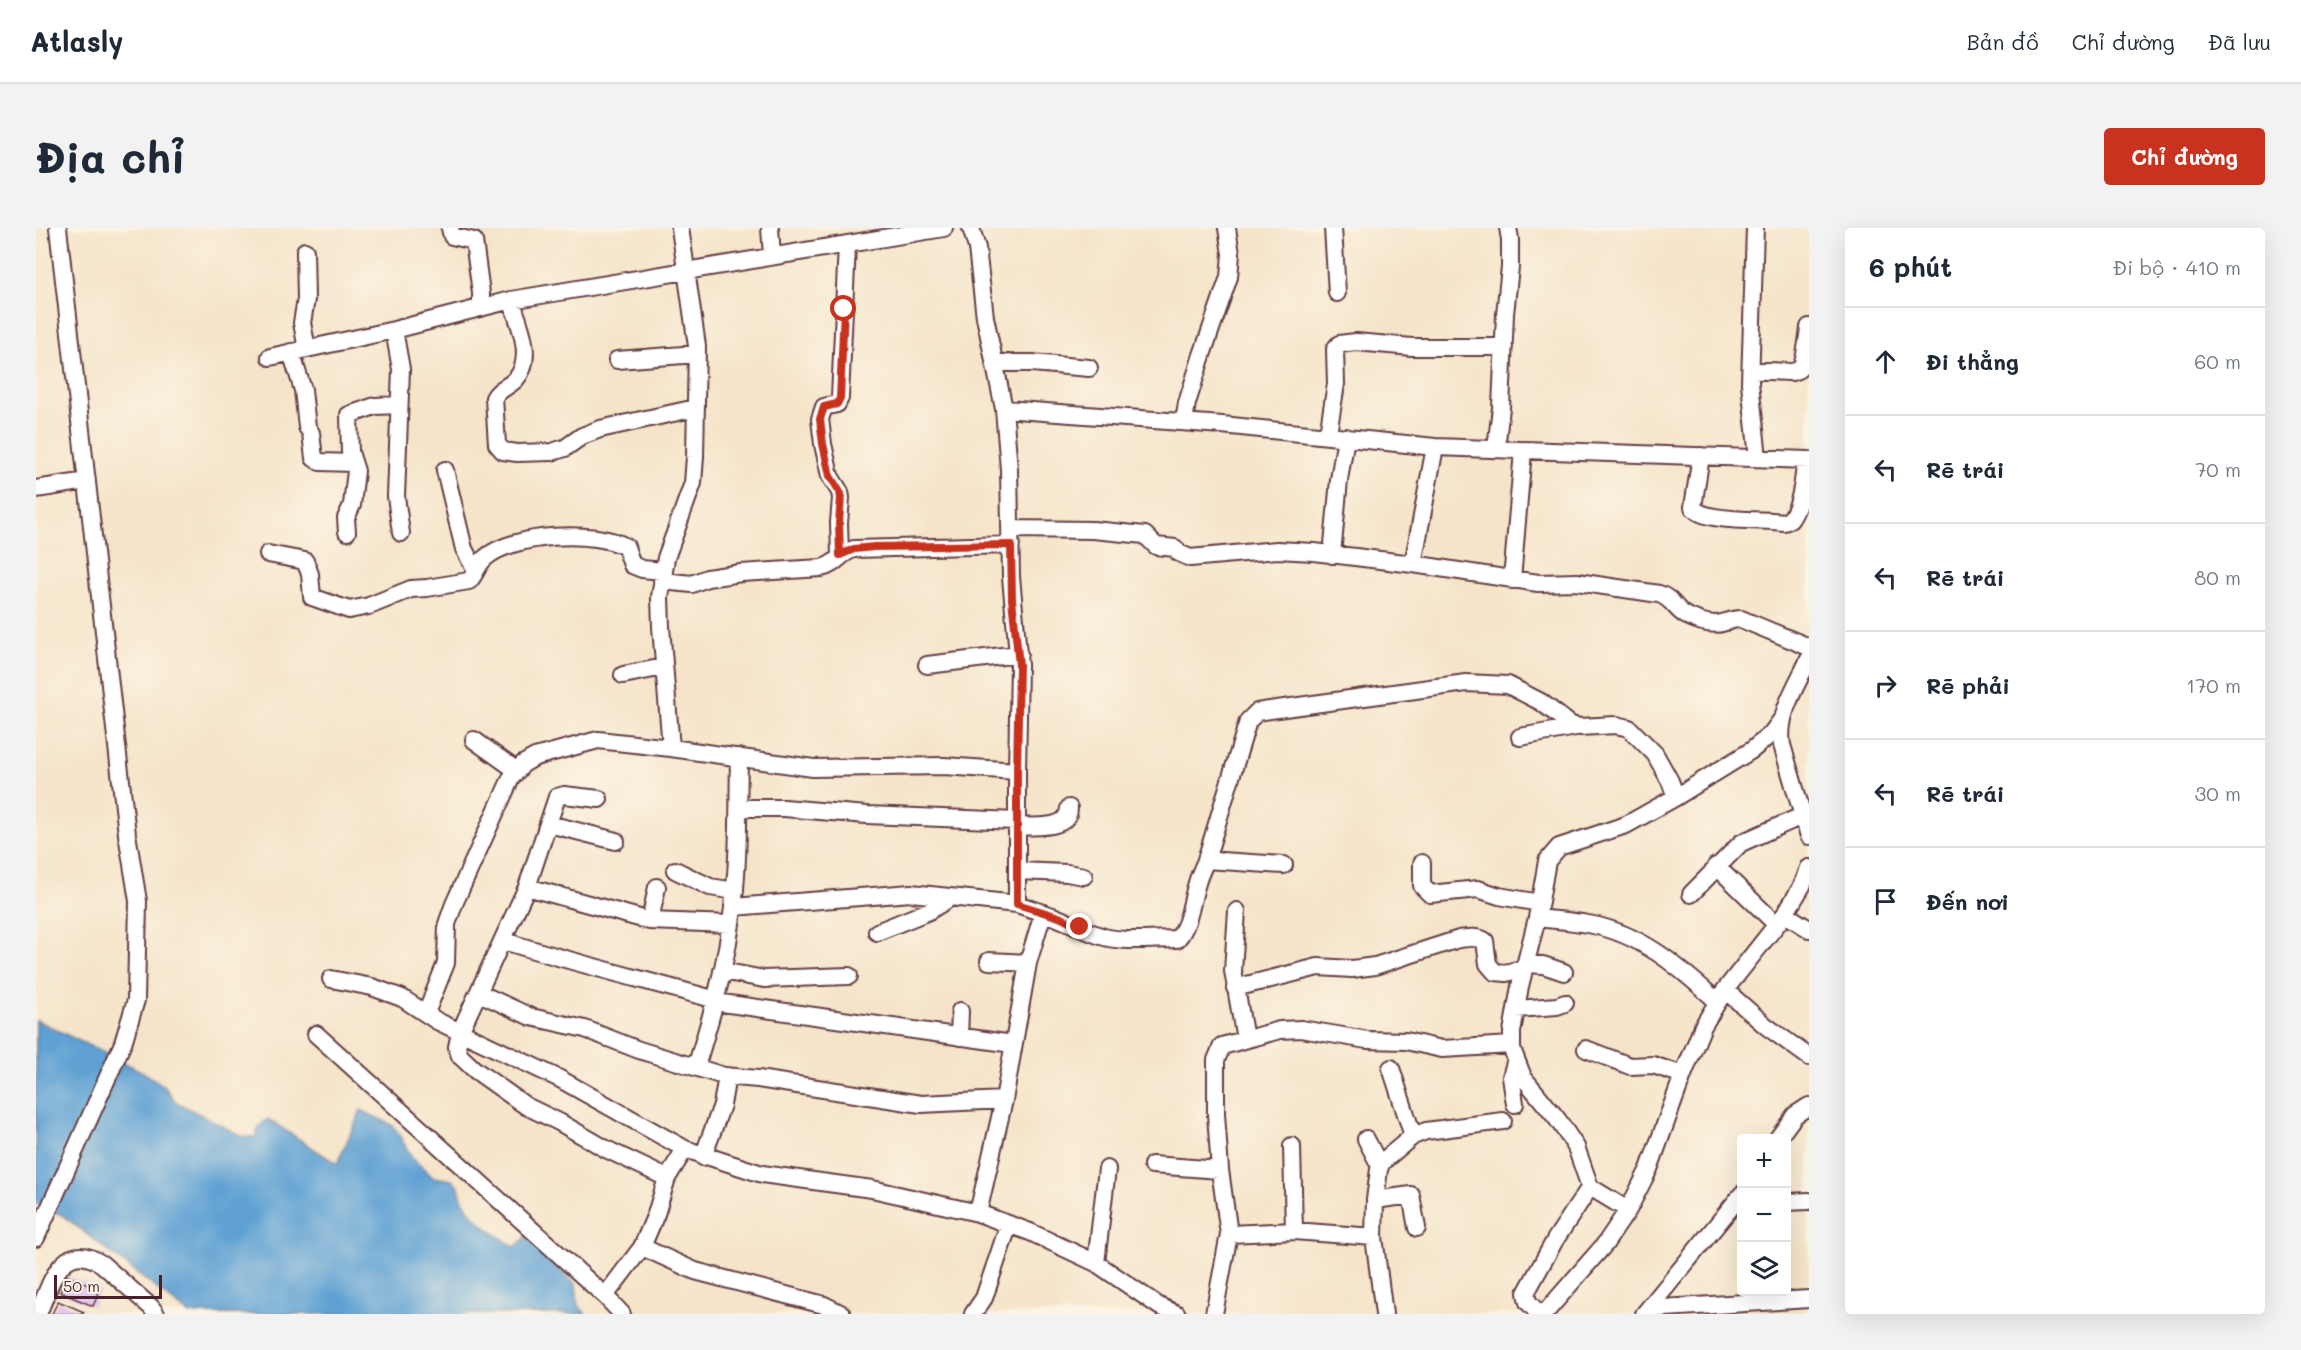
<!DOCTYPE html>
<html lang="vi">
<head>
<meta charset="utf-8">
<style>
	:root { --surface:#fff; --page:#f2f2f3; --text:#1f2937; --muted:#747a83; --line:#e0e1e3; --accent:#c8321e }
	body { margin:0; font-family:Mali,sans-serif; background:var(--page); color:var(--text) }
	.controls { position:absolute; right:18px; bottom:18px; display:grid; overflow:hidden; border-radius:6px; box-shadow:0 6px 24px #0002 }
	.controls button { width:54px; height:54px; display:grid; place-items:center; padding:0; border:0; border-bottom:2px solid var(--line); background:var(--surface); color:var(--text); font:30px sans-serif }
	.scale { position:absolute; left:18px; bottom:15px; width:108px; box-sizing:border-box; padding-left:6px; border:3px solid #4a1f2b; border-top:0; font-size:16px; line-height:21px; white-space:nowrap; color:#4a1f2b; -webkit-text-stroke:4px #fcf5e5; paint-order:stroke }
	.stop { position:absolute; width:18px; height:18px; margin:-14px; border:4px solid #c8321e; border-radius:50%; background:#fff }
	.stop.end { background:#c8321e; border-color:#fff; box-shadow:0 2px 6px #0008 }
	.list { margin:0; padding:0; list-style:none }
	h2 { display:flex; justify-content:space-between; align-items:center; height:78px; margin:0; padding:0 24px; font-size:26px }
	h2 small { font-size:20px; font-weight:400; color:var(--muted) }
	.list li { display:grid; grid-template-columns:39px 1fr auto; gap:18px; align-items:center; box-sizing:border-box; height:108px; padding:0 24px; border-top:2px solid var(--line) }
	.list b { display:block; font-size:22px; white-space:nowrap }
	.list em { font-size:20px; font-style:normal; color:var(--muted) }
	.icon { flex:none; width:33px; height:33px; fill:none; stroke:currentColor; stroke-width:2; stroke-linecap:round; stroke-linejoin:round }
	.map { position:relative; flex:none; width:1773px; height:1086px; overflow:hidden; border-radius:6px }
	header { display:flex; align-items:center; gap:36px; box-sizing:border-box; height:84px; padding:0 30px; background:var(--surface); border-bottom:2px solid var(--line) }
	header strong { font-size:28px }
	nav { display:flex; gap:33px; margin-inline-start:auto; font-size:21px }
	.intro { display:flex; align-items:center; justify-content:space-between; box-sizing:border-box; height:144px; padding:0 36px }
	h1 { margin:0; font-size:42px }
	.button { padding:15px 27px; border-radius:6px; background:var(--accent); color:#fff; font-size:21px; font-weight:700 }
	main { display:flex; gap:36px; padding:0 36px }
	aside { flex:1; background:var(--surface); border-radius:6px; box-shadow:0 6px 24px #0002 }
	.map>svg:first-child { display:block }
</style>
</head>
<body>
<header>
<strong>Atlasly</strong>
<nav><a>Bản đồ</a><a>Chỉ đường</a><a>Đã lưu</a></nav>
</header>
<div class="intro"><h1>Địa chỉ</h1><a class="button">Chỉ đường</a></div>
<main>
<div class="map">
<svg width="1773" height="1086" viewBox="0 0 1773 1086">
	<rect width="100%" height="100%" fill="#fcf5e5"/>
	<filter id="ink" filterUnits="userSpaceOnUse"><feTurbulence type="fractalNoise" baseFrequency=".0167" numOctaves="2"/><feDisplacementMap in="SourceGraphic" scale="12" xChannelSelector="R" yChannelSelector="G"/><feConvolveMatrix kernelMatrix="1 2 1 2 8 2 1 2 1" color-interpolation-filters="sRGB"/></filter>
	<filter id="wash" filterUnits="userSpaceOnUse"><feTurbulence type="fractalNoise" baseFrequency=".008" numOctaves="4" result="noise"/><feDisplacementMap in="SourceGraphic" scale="24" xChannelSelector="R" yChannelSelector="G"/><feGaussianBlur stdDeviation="1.35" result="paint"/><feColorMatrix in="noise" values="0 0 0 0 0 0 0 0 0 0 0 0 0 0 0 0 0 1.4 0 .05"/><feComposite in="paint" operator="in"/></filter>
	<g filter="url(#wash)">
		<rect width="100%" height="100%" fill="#f5e4c9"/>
		<path fill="#5fa1d3" stroke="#54607f" stroke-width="1.5" d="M0 792 107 844 128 858 140 874 207 909H219L223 899 232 891 301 936 325 882 356 897 363 906 376 930 397 949 416 952 423 958C426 986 457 1005 479 1019L490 1009 540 1057 542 1077 550 1086H153L26 987 0 976Z"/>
		<g id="blocks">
			<path fill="#d9b0ed" d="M31 1048 64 1062 57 1078 24 1064Z
				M22 1073 48 1084 47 1086H16Z"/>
		</g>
	</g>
	<g filter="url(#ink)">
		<use href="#blocks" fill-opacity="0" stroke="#643d43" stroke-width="1.5"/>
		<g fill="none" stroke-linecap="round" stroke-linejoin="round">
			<defs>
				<path id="minor" d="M414 0 416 8 438 13 445 65V80
					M734 0 736 28
					M935 0 941 20 949 89 968 181 973 241 975 349 983 437 981 543V676L1007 685 992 735 968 872 942 985
					M1297 0 1301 65
					M1719 0 1714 155 1722 230
					M269 23 270 71 266 95 271 121
					M475 72C483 95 499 130 480 151 473 159 463 160 458 170L461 216 467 223 481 225 516 224 529 220 546 208 564 201 660 180
					M358 102 365 141 360 268 365 305
					M255 124 267 162 271 199 275 205 278 230 284 234 317 235
					M234 129 358 102 475 72 908 0
					M581 132 661 126
					M958 135H996L1053 140
					M1715 143C1766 141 1766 159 1773 99
					M968 181 1186 197 1399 219 1773 232
					M1148 194 1151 175 1166 127 1193 49 1195 26 1191 0
					M1292 206 1300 156 1299 121 1303 116 1320 114 1376 119H1468
					M1460 220 1465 180 1469 86 1474 39V11L1472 0
					M1665 228 1657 279C1666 295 1729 291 1748 294L1754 292C1766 275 1767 252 1770 232
					M409 242 428 321 440 343
					M0 261 51 253
					M975 301 1057 302 1109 307 1120 318 1139 320 1143 325 1154 330 1241 322 1278 324 1377 336 1502 355 1541 354 1623 366C1636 370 1639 381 1649 387 1659 392 1675 398 1686 395 1693 393 1697 391 1705 391L1773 419
					M311 304 310 290 316 277 320 243 314 224 313 187 339 178 363 177
					M232 326 269 333 274 346 276 369 313 382 333 378 375 361 391 360 433 353C440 346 441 337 449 330 476 306 559 301 590 319L596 337 606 341 627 343
					M804 327 803 295 805 270 804 264 794 248 787 216 784 191 788 179 801 176 804 170 811 16
					M1296 327 1303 252 1310 209
					M1377 336 1399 219
					M1476 352 1487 223
					M626 353 656 356 671 350 705 345 785 340C799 338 804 325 818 321L975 317
					M1773 431C1760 459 1741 486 1746 517L1773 608
					M891 437 983 426
					M587 447 628 439
					M1484 509 1540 499
					M438 512 480 542
					M635 520 625 399 624 369 630 330 657 255 659 229 661 118 644 0
					M563 571 528 567 521 569 491 659 424 804 421 819 424 828 439 842 490 878 523 894 570 921 631 950
					M704 580H748L831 587 981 593
					M513 596 580 613
					M981 598C996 598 1033 603 1033 580
					M1170 632 1248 637
					M1386 635V658L1394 666 1442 661 1463 668 1504 675
					M1680 638 1740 696
					M639 642 674 659 699 663
					M981 643 1031 645 1048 648
					M491 659 614 693 695 696
					M1655 666 1705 615 1768 587
					M697 679 875 665 981 676
					M1201 683 1197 743 1209 811
					M1007 685C1027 690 1045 702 1065 708 1087 715 1117 711 1141 711 1154 697 1155 673 1161 655 1163 647 1167 640 1170 632L1212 493 1221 484 1234 482 1430 455 1472 457 1505 474 1535 497 1544 499 1580 497 1593 500 1619 526 1634 553 1640 569
					M1749 686 1773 701
					M1501 690C1518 692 1535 693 1552 696 1605 705 1643 739 1682 774
					M614 693 621 659
					M841 704 893 683 914 670
					M468 713C538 735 609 752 680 772
					M953 733 992 735
					M1489 736 1507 737 1528 744
					M686 743 728 751 813 748
					M295 751 336 759 366 770 401 793 524 851 649 921 726 946 836 961 942 985 994 1004 1060 1035 1123 1078 1141 1086
					M1199 760 1282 739 1316 741 1339 738 1423 711C1431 710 1442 708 1449 713L1452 736 1459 744 1470 745 1489 740
					M1689 762 1730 798 1773 829
					M443 765 495 789 549 801 603 822 688 848 722 851 885 876 968 872
					M679 774 977 816
					M1480 781 1521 778 1529 775
					M390 785 410 735 411 696 418 676 475 550 487 536 499 529 562 512 635 520 777 540 908 538 981 543
					M280 806 569 1068 586 1086
					M923 809 924 783
					M1550 821 1594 838 1617 837 1647 847
					M660 839C676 787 691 734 697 680 703 630 702 579 703 529
					M1355 840 1377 908
					M1479 876 1475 849 1480 831
					M1742 910 1759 887 1773 878
					M1330 911 1344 938
					M1256 918 1258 1003
					M667 929 686 877 691 848
					M1116 937 1184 942
					M1339 972 1375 967 1381 1000
					M1750 974 1773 973
					M1592 982 1554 959 1540 919 1522 892 1487 849 1476 821V804L1484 758 1501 690 1511 633 1523 619 1590 597 1640 569 1716 522 1735 506 1746 491
					M1193 1006 1258 1003 1338 1009
					M0 1010 87 815 100 772 102 673 91 606 22 0
					M606 1019 659 1043 788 1077 806 1086
					M1060 1035 1071 941
					M569 1068 606 1019 620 986 631 950 649 921
					M1612 1081 1773 1071
					M2 1086C14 1058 25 1009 66 1036L115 1079 120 1086
					M937 1086 948 1070 973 996
					M1178 1086 1193 1006 1184 942 1180 886V832L1186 818 1244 802 1265 801 1331 812 1370 813 1406 821 1476 817
					M1348 1086 1338 1009 1339 972 1343 941 1346 934 1377 908 1390 903 1467 893
					M1503 1086 1492 1074 1490 1065 1519 1012 1554 959
					M1508 1086 1569 1016 1592 982 1613 941 1647 847 1667 798 1689 762 1749 686 1766 658 1773 640
					M1608 1086 1706 966"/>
			</defs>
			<use href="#minor" stroke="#643d43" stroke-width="20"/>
			<use href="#minor" stroke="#fff" stroke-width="16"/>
		</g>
	</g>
	<g fill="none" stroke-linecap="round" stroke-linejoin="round" filter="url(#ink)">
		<path stroke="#c8321e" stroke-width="8" d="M808 81 804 170 801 176 788 179 784 191 787 216 794 248 804 264 805 270 803 295 804 327 818 321 838 319 975 317 976 371 983 437 981 543V676L1023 689 1044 699"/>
	</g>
</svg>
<div class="controls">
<button>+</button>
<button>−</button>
<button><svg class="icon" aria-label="layers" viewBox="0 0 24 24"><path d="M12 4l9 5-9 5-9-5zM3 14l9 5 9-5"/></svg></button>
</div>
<div class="scale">50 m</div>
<div class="stop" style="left:808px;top:81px"></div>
<div class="stop end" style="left:1044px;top:699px"></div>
</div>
<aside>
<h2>6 phút<small>Đi bộ · 410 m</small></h2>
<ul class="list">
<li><svg class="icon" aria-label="ahead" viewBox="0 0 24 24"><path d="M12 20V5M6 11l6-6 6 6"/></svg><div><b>Đi thẳng</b></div><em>60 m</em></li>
<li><svg class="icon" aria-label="left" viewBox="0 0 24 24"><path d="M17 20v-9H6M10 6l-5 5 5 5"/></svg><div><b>Rẽ trái</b></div><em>70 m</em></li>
<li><svg class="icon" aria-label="left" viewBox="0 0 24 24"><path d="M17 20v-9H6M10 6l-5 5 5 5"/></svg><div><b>Rẽ trái</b></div><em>80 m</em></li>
<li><svg class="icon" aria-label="right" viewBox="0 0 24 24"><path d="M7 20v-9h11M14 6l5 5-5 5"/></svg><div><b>Rẽ phải</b></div><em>170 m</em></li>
<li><svg class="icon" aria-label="left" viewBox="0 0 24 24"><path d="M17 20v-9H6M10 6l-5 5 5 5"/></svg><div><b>Rẽ trái</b></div><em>30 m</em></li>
<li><svg class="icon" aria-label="arrive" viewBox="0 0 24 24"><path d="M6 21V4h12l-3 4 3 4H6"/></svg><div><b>Đến nơi</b></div></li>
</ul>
</aside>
</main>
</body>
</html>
